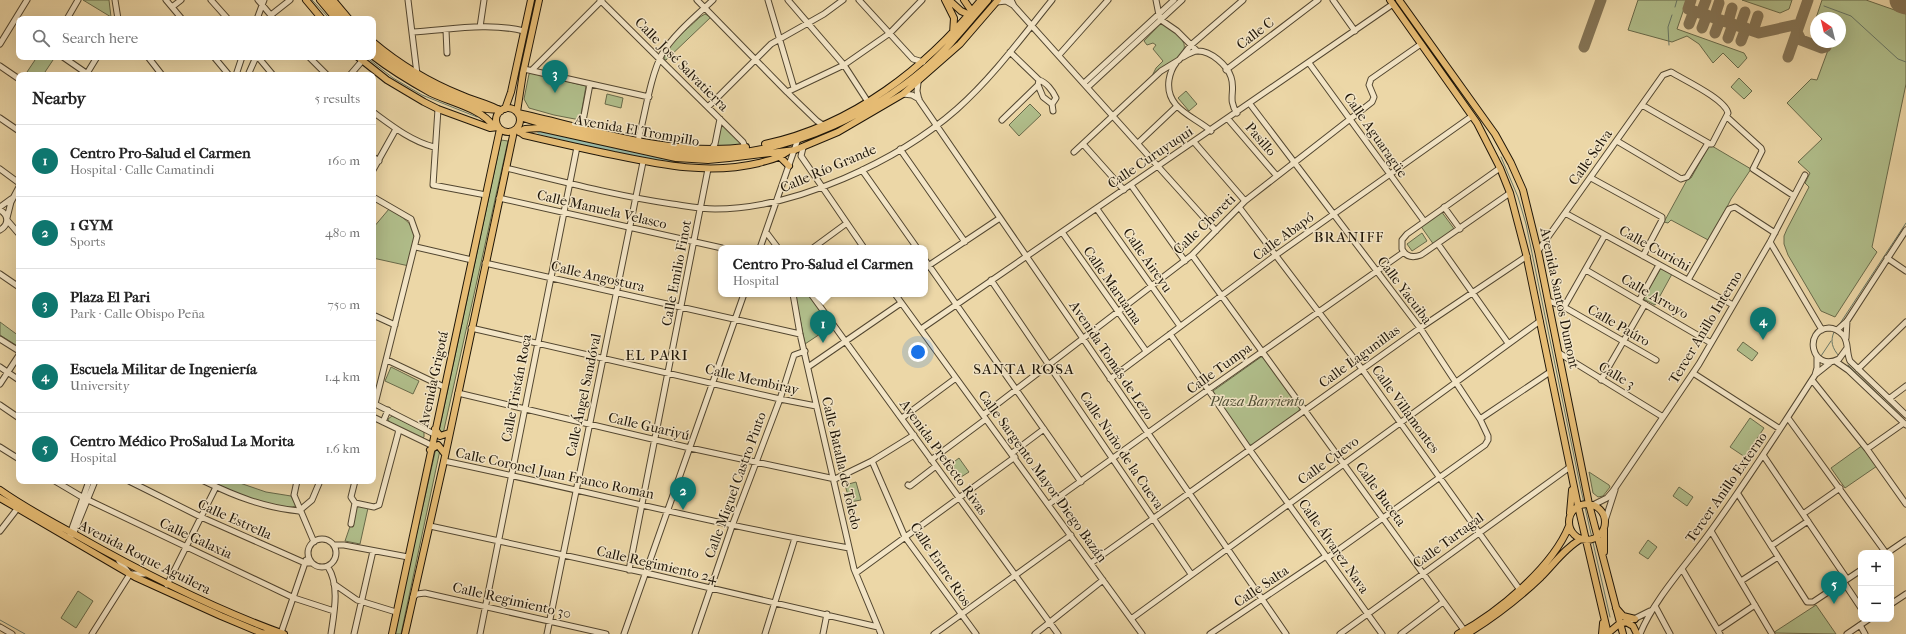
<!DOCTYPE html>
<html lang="en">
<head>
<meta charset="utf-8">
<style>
	:root { --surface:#fff; --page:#f2f2f2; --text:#222; --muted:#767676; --line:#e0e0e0; --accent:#0f766e }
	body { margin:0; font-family:"IM FELL French Canon",serif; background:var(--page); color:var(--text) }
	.controls { position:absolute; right:12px; bottom:12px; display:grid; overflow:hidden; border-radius:8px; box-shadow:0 4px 16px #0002 }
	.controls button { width:36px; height:36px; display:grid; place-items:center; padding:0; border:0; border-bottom:1px solid var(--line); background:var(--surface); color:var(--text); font:20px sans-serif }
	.compass { position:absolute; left:1810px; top:12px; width:36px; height:36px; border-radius:50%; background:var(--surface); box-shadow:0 4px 16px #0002; rotate:325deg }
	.you { position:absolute; left:918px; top:352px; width:14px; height:14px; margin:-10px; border:3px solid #fff; border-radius:50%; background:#1a73e8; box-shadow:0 0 0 6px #1a73e833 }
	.badge { display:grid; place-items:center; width:26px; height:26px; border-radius:50%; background:var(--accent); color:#fff; font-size:13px; font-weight:700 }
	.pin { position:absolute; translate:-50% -33px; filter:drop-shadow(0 1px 2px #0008) }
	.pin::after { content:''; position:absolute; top:21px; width:14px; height:12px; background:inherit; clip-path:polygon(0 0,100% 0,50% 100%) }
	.popup { position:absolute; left:718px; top:245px; width:210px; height:52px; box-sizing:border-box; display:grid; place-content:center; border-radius:8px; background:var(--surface); filter:drop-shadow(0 1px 3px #0005); font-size:13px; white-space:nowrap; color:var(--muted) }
	.popup b { font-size:15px; color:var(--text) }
	.popup::after { content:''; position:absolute; left:50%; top:100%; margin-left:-8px; border:8px solid transparent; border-top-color:var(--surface) }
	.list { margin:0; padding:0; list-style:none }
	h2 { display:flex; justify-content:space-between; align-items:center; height:52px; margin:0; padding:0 16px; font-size:17px }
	h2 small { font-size:13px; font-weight:400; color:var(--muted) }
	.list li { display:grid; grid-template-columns:26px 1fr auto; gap:12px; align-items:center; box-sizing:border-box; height:72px; padding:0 16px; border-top:1px solid var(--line) }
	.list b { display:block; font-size:15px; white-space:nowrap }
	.list p { margin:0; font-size:13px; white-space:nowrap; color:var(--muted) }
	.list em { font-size:13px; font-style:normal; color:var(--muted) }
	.icon { flex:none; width:22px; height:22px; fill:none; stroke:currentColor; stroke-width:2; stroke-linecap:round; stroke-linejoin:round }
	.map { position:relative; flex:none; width:1906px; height:634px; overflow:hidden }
	.search { position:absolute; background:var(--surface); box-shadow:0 4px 16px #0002; left:16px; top:16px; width:360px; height:44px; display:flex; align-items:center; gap:10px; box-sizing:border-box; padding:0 14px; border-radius:8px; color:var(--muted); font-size:15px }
	.panel { position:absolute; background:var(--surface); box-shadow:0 4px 16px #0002; left:16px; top:72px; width:360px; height:412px; border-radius:8px }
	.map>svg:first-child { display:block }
</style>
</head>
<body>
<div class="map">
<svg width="1906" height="634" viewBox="0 0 1906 634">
	<rect width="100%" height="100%" fill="#ecd7a7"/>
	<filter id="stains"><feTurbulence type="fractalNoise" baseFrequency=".005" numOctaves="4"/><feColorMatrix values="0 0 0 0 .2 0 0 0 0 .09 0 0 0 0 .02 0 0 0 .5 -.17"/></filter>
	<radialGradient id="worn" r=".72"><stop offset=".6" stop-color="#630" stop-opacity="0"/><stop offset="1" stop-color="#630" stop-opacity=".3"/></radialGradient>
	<path fill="#b1bf8c" stroke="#686a4a" d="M83 0H109L111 17Z
		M1638 0H1687L1677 29 1744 53 1747 58 1738 68 1723 53 1713 63 1699 44 1687 36 1672 42 1628 30Z
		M1742 0H1792L1789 9 1780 13Z
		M1822 0H1866L1906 14V84L1872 247 1877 252 1835 317 1821 311 1788 255 1784 244V236L1787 229 1809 187 1805 183 1810 173 1798 162 1822 139 1787 103 1811 79 1817 80 1831 42H1840V18H1816Z
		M705 14 711 17 666 60 664 59C664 47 691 26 700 17Z
		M1161 23C1202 48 1182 54 1154 76L1153 74 1156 68 1163 61 1153 49 1156 45 1153 43 1147 45 1144 41Z
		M37 57H55L43 75H25Z
		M532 73 586 86 580 120 554 115 529 108 524 99 529 74Z
		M1739 78 1752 91 1744 99 1731 87Z
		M1186 91 1197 104 1189 111 1178 98Z
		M607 94 623 98 621 108 605 104Z
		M1030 104 1041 115 1019 136 1009 125Z
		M722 123 742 142V145L715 148Z
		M501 140 508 141 443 434 439 431Z
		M1709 146H1712L1751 169 1731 199 1710 241 1671 220 1668 223 1664 222 1688 178H1691Z
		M389 209C421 227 416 233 409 266L373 258V228Z
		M1441 211 1455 230 1434 245 1420 225Z
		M1422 233 1427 241 1412 251 1407 244Z
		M1661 268 1672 274 1655 305 1643 299Z
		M795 294H808L832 326 805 344Z
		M0 322 19 336V347L0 335Z
		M1743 342 1758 353 1752 361 1737 350Z
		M1261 357H1264L1300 407 1299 411 1252 445H1249L1213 394V391Z
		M391 367 419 381 413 394 385 381Z
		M392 416 424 431V437L422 439 390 424 388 419Z
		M1750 418 1764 428 1745 457 1730 447Z
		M1863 445 1877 466 1845 488 1831 468Z
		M436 448 440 450 401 634H394Z
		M959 458 969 472 961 477 951 464Z
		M1589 472 1609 485 1610 487 1603 496 1598 497 1593 493Z
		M211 481H234L266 492 291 496 296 506C277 513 229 490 211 481Z
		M856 482 861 500 850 502 845 485Z
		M1679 487 1693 497 1687 506 1673 496Z
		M357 506 368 508 360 544 345 541Z
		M1648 540 1657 547 1648 559 1639 553Z
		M78 591 93 601 76 628 61 618Z
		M1816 605 1836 634 1773 633Z"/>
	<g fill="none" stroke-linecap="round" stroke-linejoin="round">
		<path stroke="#687868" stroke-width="1" d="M312 0 330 19
			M1824 6 1851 16 1898 59 1906 62
			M1675 7 1677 0
			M1669 45 1668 27 1672 15
			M366 57 393 78 422 95 477 117
			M1501 157 1518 197 1526 224 1581 490 1610 617
			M1839 325 1906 223
			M1834 332C1830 341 1832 348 1839 356
			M1821 356 1831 341
			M1848 365 1906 421
			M0 620 25 634"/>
		<path stroke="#99baa8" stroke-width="4" d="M539 132 613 150 671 160"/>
		<path stroke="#857658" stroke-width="11" d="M1691 0 1688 9 1759 33 1799 24
			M1701 13 1706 0
			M1714 18 1719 3
			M1728 22 1732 8
			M1689 24 1694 11
			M1740 26 1745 12
			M1702 28 1707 15
			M1753 31 1758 16
			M1797 32 1801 40 1822 48 1826 47 1828 42
			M1715 33 1720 20
			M1728 38 1733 24
			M1741 41 1746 28
			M1584 47 1601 0
			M1788 57 1808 0"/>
		<path stroke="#857658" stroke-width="27" d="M1903 0 1906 1"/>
		<defs>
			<path id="minor" d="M115 0 118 19
				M166 0 182 19
				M211 0 228 19
				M258 0 274 19
				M408 0 417 74
				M600 0 743 142 745 147
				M697 0 787 92 817 121 823 125
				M768 0 794 88
				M788 0 844 65 868 102
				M859 0 913 59 923 62
				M1011 0 1014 6 1216 231
				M1156 0 1159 15 1161 20 1177 31 1197 51
				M1333 0 1355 31
				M997 2 1006 1 1013 5
				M172 7 181 0
				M67 19 78 0
				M257 19 264 0
				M270 19 271 15 290 0
				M480 27 484 0
				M446 30 447 53
				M412 32C448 30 488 22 524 31
				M0 44 27 0
				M1059 55 1108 0
				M63 57 89 75
				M148 57 162 75
				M214 57 229 75
				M258 57 273 75
				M309 57 327 75
				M1183 57C1188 54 1193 51 1198 51 1211 51 1227 65 1231 77 1236 91 1227 99 1237 113
				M1176 63C1172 68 1170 74 1169 80 1165 109 1194 116 1211 131
				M1309 63 1424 221
				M0 66 19 79
				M524 69 649 97
				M532 70 602 0
				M1226 70 1318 0
				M86 75 97 57
				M236 75 242 57
				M248 75 256 57
				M350 75 362 61
				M1039 80C1046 82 1053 91 1056 98L1052 104
				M918 83 917 91 919 100 1286 634
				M1084 83 1174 0
				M1038 85 1043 97 1052 104 1053 111
				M1088 87 1182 0
				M787 92 844 65 890 33 922 0
				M903 94 912 95 919 99
				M1250 104 1420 328 1480 419 1488 436V440L1485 445 1327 558
				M708 107 771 44 824 14 843 0
				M438 109 433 185 486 195
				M373 112C392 126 411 141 434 147
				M1727 117 1761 148 1762 151 1753 169 1794 196
				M0 118 19 131
				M1228 119 1276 175
				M1002 120 1038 85 1039 80 1010 52
				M578 126 583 121 590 84
				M638 141C645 115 650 77 662 54 673 35 697 15 713 0
				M1617 141 1681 179 1687 177 1708 143
				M1194 142 1245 201
				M1138 143 1176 107
				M1083 144 1124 190
				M803 148 801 156 864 248
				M900 149 965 242
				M711 150 715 144 720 119
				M1074 152 1161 71 1179 60 1191 45 1243 0
				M373 157 379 161
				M506 168C561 181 616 196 672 204 686 206 701 209 715 209 795 209 898 161 957 109 993 77 1022 37 1052 0
				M1500 168 1407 234 1402 240V249C1406 257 1413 258 1421 255L1510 193
				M0 169 19 183
				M373 170 396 129
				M862 170 917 248
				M1591 178 1662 217V220L1643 256
				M1131 185 1185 261
				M373 197 411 219 417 236 375 404
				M499 198 722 248
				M0 207 11 199
				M1239 207 1362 369 1520 590
				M1444 207 1460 229
				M1097 209 1180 326
				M0 210C9 215 9 225 0 230
				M1565 213 1733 305
				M7 218 11 202 19 187
				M7 220 19 234
				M766 232 778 248
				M1062 232 1146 351
				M1770 242 1822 330
				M1438 244 1508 343
				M416 247 472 260
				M760 248 798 139
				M813 248 847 223
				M1538 251 1663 75 1671 72C1684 80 1725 99 1728 113L1712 144H1710L1642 105
				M1192 255 1464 630
				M1887 258 1906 271
				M925 260 1081 482
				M485 263 800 334
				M925 268 1000 218
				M1586 270 1711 343
				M0 274 19 287
				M991 280 1191 574
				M1688 280 1729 209 1735 207 1775 233
				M793 294 800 334 854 569 881 634
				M811 294 1058 634
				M895 294 1142 634
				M1549 301 1564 307 1656 360
				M1639 301 1659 265
				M1564 307 1605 235
				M373 315 395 325
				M471 328 780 399 816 406
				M921 329 1393 4
				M1837 330 1847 321 1906 230
				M1170 334 1249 449 1382 634
				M1846 338 1847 321
				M0 339 19 351
				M1847 348 1839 359C1811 373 1803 329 1829 328 1834 328 1839 331 1843 335 1849 342 1846 352 1850 361L1906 415
				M1559 353 1663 417
				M387 360 444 387
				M1835 361 1848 370 1906 425
				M0 367 19 380
				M808 367 901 303
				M1858 369 1906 322
				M1693 373 1780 429
				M1816 374 1831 362
				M1110 379 1276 255 1472 116
				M1601 380 1645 304
				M1812 380 1867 449 1906 504
				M0 384 19 355
				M458 393 690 448 835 479 872 461 914 435
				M1890 398 1906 386
				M373 403 434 434
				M0 405 19 418
				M983 415 1192 255 1245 201 1372 102 1374 97 1369 85 1371 79 1421 44
				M373 417 431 445
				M902 418 956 378
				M1788 418 1886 553
				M1480 419 1550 372
				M383 422 388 410
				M0 447 19 459
				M1867 449 1904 423
				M1012 453 1044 429
				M1763 455 1847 579
				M931 460 986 419
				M444 461C579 489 713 524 849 548
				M872 461 905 537 976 634
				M55 481 82 497
				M129 481 201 517 305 563H312
				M204 481C235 496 265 508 299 511
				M297 481 294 495 314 542
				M355 481 351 497 355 503 374 507 379 505 399 430
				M908 485 910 486 936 466
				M1738 494 1807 602H1813L1861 570
				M88 500 294 598 334 611
				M1049 504 1209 389 1404 252
				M1593 505 1607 498 1613 491 1699 364 1770 242 1805 175
				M299 511 312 500 320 481
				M1803 514 1840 488
				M1605 521 1615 490
				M351 524 355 503
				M430 526 646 573 878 627
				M0 531 17 509 20 508
				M1711 531 1772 634
				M70 534 89 481
				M73 535 95 481
				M308 553a14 14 0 1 1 28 0a14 14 0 1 1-28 0Z
				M334 545H344L408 557
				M1771 546 1808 521
				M1887 553 1906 540
				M119 561 130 574
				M1091 563 1420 328 1527 256
				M328 567C340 586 334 613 331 634
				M1682 569 1720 634
				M629 570 708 169
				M856 573 1015 457
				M1741 581 1778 557
				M1843 581 1861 608
				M334 584 357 600 396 612
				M167 585 216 487
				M413 597 417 594 425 593 606 634
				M1891 604 1906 594
				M1655 606 1670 634
				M1131 619 1540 321
				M1632 620 1650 611
				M1860 625 1865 634
				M0 627 12 634
				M1718 630 1755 605
				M281 633 306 560
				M92 634 130 574H145
				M354 634 373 551
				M480 634 577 147
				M547 634 643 162
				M624 634 744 294
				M695 634 732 526 780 399 794 355 805 351
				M765 634 795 538
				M823 634 827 614
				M934 634 1071 535
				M1035 634 1103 580
				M1210 634 1326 556
				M1340 634 1570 467
				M1401 634 1443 602
				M1640 634C1654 599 1688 563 1710 532 1747 481 1781 428 1815 375L1817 368V357
				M1847 634 1869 619"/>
			<path id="major" d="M306 0 322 19
				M320 0 336 19
				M326 0 342 19
				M333 0 349 19
				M945 0 954 18 953 34
				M949 0 961 11 972 16
				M964 0 973 13
				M1390 0 1477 123 1500 168 1510 193 1526 254 1578 506 1608 634
				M1399 0 1495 134 1511 163 1523 190 1538 251 1589 504 1623 634
				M373 42C399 64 429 82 461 95 474 101 488 103 501 111
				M373 49C396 68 469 114 498 109
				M373 56C391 70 411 82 431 93 449 102 483 109 493 126
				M358 57 387 80 424 102 438 109 490 128 498 127
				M496 120a12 12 0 1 1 24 0a12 12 0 1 1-24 0Z
				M505 109 511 92 531 0
				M517 112 523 73 539 0
				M518 113C591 129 672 157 746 147
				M520 117C550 127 583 134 614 140 652 148 691 158 730 154 800 147 871 114 924 69 948 49 968 23 988 0
				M517 130 524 135C554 142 584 149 614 155 662 165 709 175 759 163 769 160 778 159 787 152
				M519 132 525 129 540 128 676 158 708 160 729 158 795 150 838 132 903 94 960 44 998 0
				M765 144C853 125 926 68 981 0
				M780 157 789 166
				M435 429 440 436 449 433
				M430 450 438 445 445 454
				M0 490C24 507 50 521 76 535 143 573 211 608 284 634
				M0 498 135 577 221 616 264 634
				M1569 522a18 18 0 1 1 36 0a18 18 0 1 1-36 0Z
				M1570 513 1572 490
				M1604 552V529
				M1616 608 1623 616 1635 619
				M261 633 272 634
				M392 634 500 129
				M405 634 444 461 514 131
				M1458 634C1497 613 1552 568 1569 526
				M1467 634C1493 618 1518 599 1541 577 1554 564 1565 548 1581 539
				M1602 634 1603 623
				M1607 634 1619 624 1626 622 1633 626 1637 634"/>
		</defs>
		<use href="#minor" stroke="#524630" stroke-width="7"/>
		<use href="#major" stroke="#1e1508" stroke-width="8"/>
		<use href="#minor" stroke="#f3e5c6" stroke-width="5"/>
		<use href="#major" stroke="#e6bc74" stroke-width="6"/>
	</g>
	<g text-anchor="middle" stroke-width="3" stroke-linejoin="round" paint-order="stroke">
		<g font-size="14" fill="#1e1508" stroke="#f3e5c6">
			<text transform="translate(1255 33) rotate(-37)" y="5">Calle C</text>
			<text transform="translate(682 64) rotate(45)" y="5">Calle José Salvatierra</text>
			<text transform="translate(637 130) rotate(10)" y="5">Avenida El Trompillo</text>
			<text transform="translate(1376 135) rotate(55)" y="5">Calle Aguaragüe</text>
			<text transform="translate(1261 139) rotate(49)" y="5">Pasillo</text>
			<text transform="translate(1150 157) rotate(-34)" y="5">Calle Curuyuqui</text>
			<text transform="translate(1590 157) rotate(-55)" y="5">Calle Selva</text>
			<text transform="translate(828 168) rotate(-23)" y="5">Calle Río Grande</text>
			<text transform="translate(602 209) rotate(13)" y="5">Calle Manuela Velasco</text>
			<text transform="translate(1204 224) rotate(-44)" y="5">Calle Choreti</text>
			<text transform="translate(1283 236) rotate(-36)" y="5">Calle Abapó</text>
			<text transform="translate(1655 248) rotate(29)" y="5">Calle Curichi</text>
			<text transform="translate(1148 260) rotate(55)" y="5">Calle Aireyu</text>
			<text transform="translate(676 273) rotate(-79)" y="5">Calle Emilio Finot</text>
			<text transform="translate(598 276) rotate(13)" y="5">Calle Angostura</text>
			<text transform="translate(1113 285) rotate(55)" y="5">Calle Maruama</text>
			<text transform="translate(1405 290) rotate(53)" y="5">Calle Yacuiba</text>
			<text transform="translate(1655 296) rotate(30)" y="5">Calle Arroyo</text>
			<text transform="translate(1560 298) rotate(78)" y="5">Avenida Santos Dumont</text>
			<text transform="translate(1619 325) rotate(30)" y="5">Calle Paúro</text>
			<text transform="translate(1705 327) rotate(-59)" y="5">Tercer Anillo Interno</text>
			<text transform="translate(1359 356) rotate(-36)" y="5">Calle Lagunillas</text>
			<text transform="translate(1112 360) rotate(56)" y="5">Avenida Tomás de Lezo</text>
			<text transform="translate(1219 368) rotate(-36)" y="5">Calle Tumpa</text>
			<text transform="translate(1617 375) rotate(31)" y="5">Calle 3</text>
			<text transform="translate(433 379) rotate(-78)" y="5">Avenida Grigotá</text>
			<text transform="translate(752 379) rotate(13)" y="5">Calle Membiray</text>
			<text transform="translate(516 388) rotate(-79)" y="5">Calle Tristán Roca</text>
			<text transform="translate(583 395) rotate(-78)" y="5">Calle Ángel Sandóval</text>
			<text transform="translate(1406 409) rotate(54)" y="5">Calle Villamontes</text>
			<text transform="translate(649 426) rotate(13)" y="5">Calle Guariyú</text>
			<text transform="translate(1122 450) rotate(56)" y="5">Calle Nuño de la Cueva</text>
			<text transform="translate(944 457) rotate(54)" y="5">Avenida Prefecto Rivas</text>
			<text transform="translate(1328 460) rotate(-36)" y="5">Calle Cuevo</text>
			<text transform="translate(842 463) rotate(77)" y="5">Calle Batalla de Toledo</text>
			<text transform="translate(555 473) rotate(12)" y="5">Calle Coronel Juan Franco Roman</text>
			<text transform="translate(1043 476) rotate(54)" y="5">Calle Sargento Mayor Diego Bazán</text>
			<text transform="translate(735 485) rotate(-70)" y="5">Calle Miguel Castro Pinto</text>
			<text transform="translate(1726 487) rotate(-55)" y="5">Tercer Anillo Externo</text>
			<text transform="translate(1381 494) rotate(54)" y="5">Calle Buceta</text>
			<text transform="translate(235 519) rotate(24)" y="5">Calle Estrella</text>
			<text transform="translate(196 538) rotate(25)" y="5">Calle Galaxia</text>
			<text transform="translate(1448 540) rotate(-36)" y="5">Calle Tartagal</text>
			<text transform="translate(1334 546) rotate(55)" y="5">Calle Álvarez Nava</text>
			<text transform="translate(145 557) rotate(27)" y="5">Avenida Roque Aguilera</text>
			<text transform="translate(657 564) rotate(13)" y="5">Calle Regimiento 24</text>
			<text transform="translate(941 564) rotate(56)" y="5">Calle Entre Rios</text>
			<text transform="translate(1261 586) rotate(-34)" y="5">Calle Salta</text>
			<text transform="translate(512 600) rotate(13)" y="5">Calle Regimiento 30</text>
		</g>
		<g font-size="14" font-style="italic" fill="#515036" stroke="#f3e5c6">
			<text x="1257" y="406">Plaza Barriento</text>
		</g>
		<g font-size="15" letter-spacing="1" fill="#1e1508" stroke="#f3e5c6">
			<text x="1349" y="242">BRANIFF</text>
			<text x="657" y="360">EL PARI</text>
			<text x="1024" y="374">SANTA ROSA</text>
		</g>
	</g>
	<rect width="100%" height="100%" filter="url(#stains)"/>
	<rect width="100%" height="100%" fill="url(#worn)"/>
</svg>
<div class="controls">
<button>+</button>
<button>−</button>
</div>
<svg class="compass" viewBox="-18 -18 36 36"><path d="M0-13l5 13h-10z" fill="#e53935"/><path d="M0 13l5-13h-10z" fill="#767676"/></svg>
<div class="you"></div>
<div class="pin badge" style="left:823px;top:343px">1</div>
<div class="popup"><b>Centro Pro-Salud el Carmen</b>Hospital</div>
<div class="pin badge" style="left:683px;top:510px">2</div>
<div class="pin badge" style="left:555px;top:93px">3</div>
<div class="pin badge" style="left:1763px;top:340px">4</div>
<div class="pin badge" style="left:1834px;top:604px">5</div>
<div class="search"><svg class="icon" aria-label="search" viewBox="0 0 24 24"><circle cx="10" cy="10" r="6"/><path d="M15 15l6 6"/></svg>Search here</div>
<section class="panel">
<h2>Nearby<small>5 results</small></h2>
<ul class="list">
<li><span class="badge">1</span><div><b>Centro Pro-Salud el Carmen</b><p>Hospital · Calle Camatindi</p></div><em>160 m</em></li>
<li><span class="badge">2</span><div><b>1 GYM</b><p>Sports</p></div><em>480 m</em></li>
<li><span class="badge">3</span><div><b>Plaza El Pari</b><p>Park · Calle Obispo Peña</p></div><em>750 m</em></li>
<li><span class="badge">4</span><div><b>Escuela Militar de Ingeniería</b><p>University</p></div><em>1.4 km</em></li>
<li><span class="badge">5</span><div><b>Centro Médico ProSalud La Morita</b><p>Hospital</p></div><em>1.6 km</em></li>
</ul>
</section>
</div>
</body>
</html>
